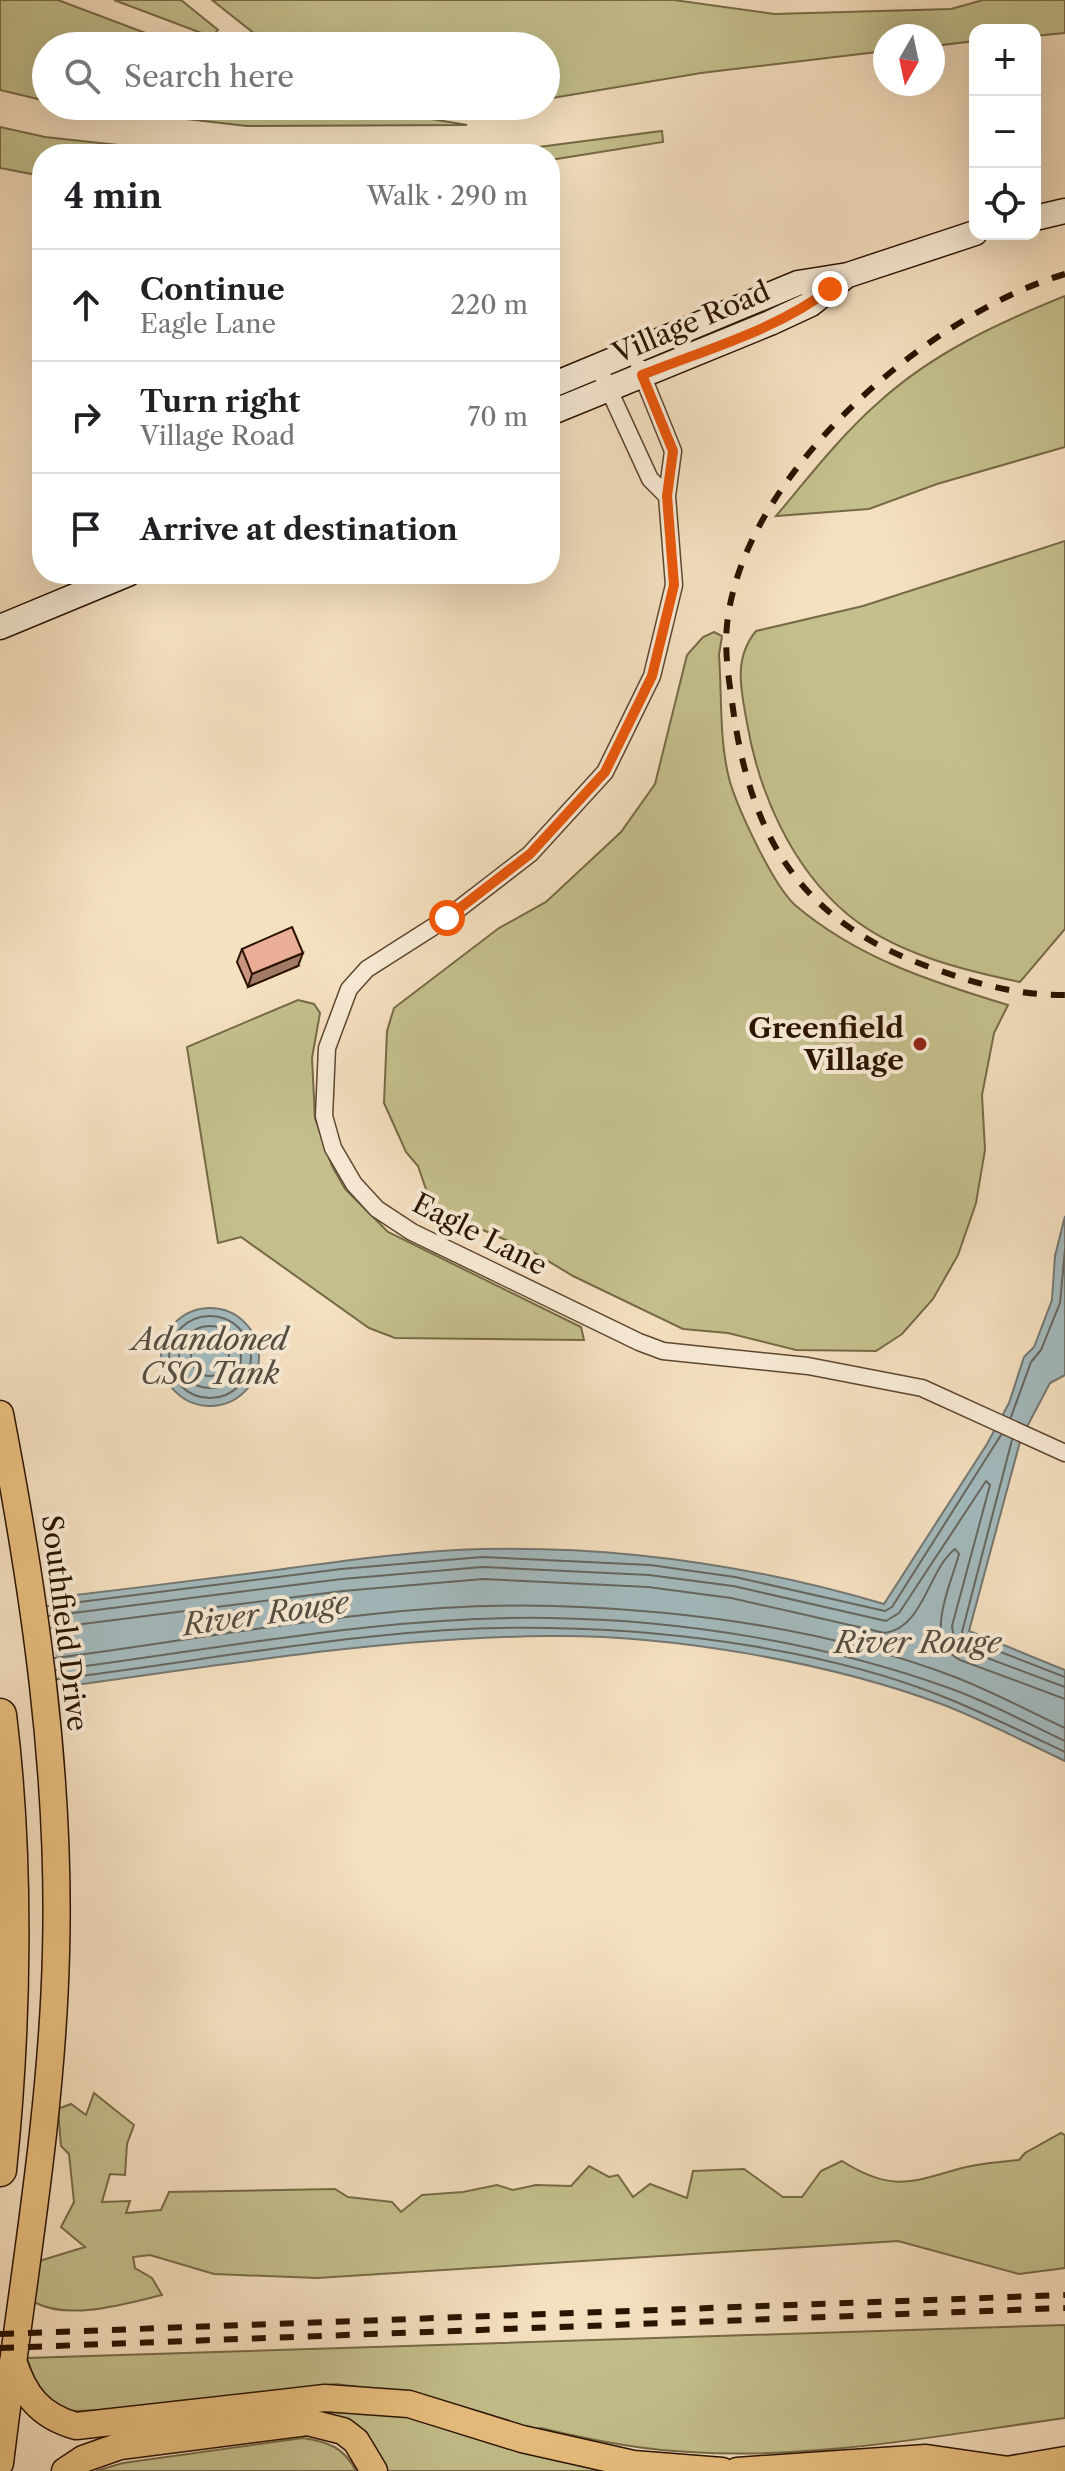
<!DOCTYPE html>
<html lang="en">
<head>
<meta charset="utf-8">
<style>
	:root { --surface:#fff; --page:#f2f2f2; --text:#202124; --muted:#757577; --line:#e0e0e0 }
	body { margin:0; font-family:"Libre Caslon Text",serif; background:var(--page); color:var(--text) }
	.controls { position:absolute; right:24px; top:24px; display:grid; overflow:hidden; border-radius:16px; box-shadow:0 8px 32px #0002 }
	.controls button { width:72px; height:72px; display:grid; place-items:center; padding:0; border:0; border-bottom:2px solid var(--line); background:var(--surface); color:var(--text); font:40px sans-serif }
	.compass { position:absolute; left:873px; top:24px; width:72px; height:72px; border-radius:50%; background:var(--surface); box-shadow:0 8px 32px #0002; rotate:189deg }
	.stop { position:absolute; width:24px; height:24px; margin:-18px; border:6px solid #ea580c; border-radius:50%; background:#fff }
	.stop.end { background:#ea580c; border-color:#fff; box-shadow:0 2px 8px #0008 }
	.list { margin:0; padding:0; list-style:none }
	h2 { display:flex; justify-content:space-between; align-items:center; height:104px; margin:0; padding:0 32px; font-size:34px }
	h2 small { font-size:26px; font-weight:400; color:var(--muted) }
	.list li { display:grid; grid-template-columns:52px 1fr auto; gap:24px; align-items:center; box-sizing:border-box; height:112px; padding:0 32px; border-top:2px solid var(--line) }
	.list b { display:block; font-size:30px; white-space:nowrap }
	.list p { margin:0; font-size:26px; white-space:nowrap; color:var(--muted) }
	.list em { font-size:26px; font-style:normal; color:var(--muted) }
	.icon { flex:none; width:44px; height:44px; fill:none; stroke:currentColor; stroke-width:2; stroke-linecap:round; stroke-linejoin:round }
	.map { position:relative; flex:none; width:1065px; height:2471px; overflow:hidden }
	.search { position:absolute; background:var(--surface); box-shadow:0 8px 32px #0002; left:32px; top:32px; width:528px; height:88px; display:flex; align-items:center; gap:20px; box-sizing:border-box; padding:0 28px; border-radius:44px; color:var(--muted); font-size:30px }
	.panel { position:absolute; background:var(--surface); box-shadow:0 8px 32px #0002; left:32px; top:144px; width:528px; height:440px; border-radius:32px }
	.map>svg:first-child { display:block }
</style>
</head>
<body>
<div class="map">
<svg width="1065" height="2471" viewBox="0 0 1065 2471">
	<rect width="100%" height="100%" fill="#f5e0c0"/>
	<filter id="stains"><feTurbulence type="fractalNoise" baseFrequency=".0025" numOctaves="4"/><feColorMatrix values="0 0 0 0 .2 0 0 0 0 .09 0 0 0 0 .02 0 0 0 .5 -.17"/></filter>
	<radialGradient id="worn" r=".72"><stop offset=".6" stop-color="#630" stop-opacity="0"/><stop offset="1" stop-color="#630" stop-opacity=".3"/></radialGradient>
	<path fill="#c4c08d" stroke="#776a46" stroke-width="2" d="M0 0H58L180 46H46V101L0 90Z
		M114 0H181L218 30 212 37Z
		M212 0H674L774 14 951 9 983 0H1065V33L1035 36V30H975V41L933 46V36H885V51L701 73 546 99V46H270Z
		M73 106H353L467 125 247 126Z
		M0 127 45 137 201 154H42V176L0 168Z
		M662 131 663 142 550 160V154H485Z
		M1065 296V447L937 484 869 509 776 516C808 478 841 435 879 402 933 353 998 323 1065 296Z
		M1065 541V929L1020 982C962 970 893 953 846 913 791 866 759 793 747 723 741 690 733 659 756 631L863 606Z
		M714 632 722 636 719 655C722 695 719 743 730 782 739 811 773 885 795 905 857 958 932 982 1008 1005L994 1033 982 1095 985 1150 976 1203 958 1255 933 1299 902 1334 876 1351 796 1350 728 1333 683 1329 573 1276 533 1252 483 1230 448 1221 428 1195 418 1166 406 1152 384 1103 387 1031 394 1008 499 928 546 902 621 832 655 784 687 655 703 637Z
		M298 1000 314 1004 320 1013 312 1058 315 1118 332 1166 345 1189 388 1232 581 1327 584 1340 395 1338 369 1328 241 1237 218 1243 187 1047Z
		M94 2093 134 2125 127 2144 125 2175 110 2174 102 2202 130 2201 126 2213 161 2210 169 2192 335 2189 348 2197 392 2202 401 2212 422 2195 463 2192 497 2185 513 2190 536 2185 571 2186 589 2166 609 2177 618 2175 633 2197 650 2184 687 2198 693 2171 744 2169 783 2197H802L821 2171 842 2161C891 2192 910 2183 962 2168 980 2163 1000 2162 1019 2160L1025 2153 1061 2133 1065 2135V2268L1019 2274 898 2241 317 2278 214 2274 150 2255 133 2257 135 2268 152 2278 162 2295C125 2304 69 2321 34 2302L39 2261 85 2247 61 2227 74 2202 69 2154 61 2146 58 2109 71 2104 86 2115Z
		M1065 2325V2418C942 2435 814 2460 690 2452 640 2450 590 2440 541 2428L531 2430 398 2392 336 2384 130 2409 74 2411 57 2406 38 2389 27 2358Z
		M341 2407 422 2419 519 2451 603 2471H381L327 2416V2408Z
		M303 2438C328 2442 344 2447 356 2471H96L123 2463Z"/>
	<path fill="#a3babe" stroke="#737772" stroke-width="2" d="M1065 1216V1375L1050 1383 1021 1438 969 1631 1065 1670V1761C1025 1742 985 1721 944 1705 829 1662 669 1634 547 1636 363 1638 182 1672 0 1695V1604C84 1594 169 1584 253 1573 329 1563 406 1551 483 1549 618 1546 755 1566 884 1604L987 1444 1009 1403 1024 1357 1034 1347 1052 1300 1055 1256Z
		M161 1357a49 49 0 1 1 98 0a49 49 0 1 1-98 0Z"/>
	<path fill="#f5e0c0" d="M48 1594 60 1691 0 1699V1600Z"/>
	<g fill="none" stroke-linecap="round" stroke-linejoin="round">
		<path stroke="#66665f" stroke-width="2" d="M169 1357a41 41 0 1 1 82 0a41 41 0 1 1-82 0Z
			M179 1357a31 31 0 1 1 62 0a31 31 0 1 1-62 0Z
			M191 1357a19 19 0 1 1 38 0a19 19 0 1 1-38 0Z
			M1011 1417 1031 1362 1041 1350 1060 1303 1065 1249
			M1012 1440 962 1632 967 1639 1065 1677
			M48 1606 341 1569 482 1557 650 1565 735 1577 885 1611 892 1607 1001 1435
			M49 1616 342 1579 482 1567 649 1575 733 1586 886 1621 899 1613 986 1481 990 1485 952 1626 954 1639 963 1649 1065 1687
			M51 1628 343 1591 483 1579 648 1587 731 1598 885 1633C924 1627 928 1570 955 1549L959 1554C951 1585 922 1640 960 1660L1065 1699
			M55 1658C219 1637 386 1601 553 1606 687 1610 829 1629 955 1677 993 1692 1029 1711 1065 1728
			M56 1670C220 1649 385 1615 550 1618 684 1620 823 1643 949 1688 989 1702 1027 1723 1065 1741
			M57 1679C221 1659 386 1624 551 1628 677 1630 833 1651 949 1699 988 1715 1027 1734 1065 1752"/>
		<defs>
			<path id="street" d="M598 366 650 479 667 496
				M639 367 673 451 667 496 674 585 652 676 605 772 530 854 447 918 367 969 349 989 327 1048 324 1116 333 1148 354 1184 377 1209 412 1232 639 1342 663 1351 808 1366 922 1388 1065 1453"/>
			<path id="secondary" d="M1035 218 1065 211
				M550 386 798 283 848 275 975 233
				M550 413 770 323 811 304 846 276
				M0 627 128 574"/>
			<path id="primary" d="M0 1414C34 1591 61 1772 56 1953 52 2122 20 2295 0 2463
				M13 2361C24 2395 40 2416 76 2426L325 2398 409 2404 522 2439 633 2464 722 2471
				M65 2471 83 2459 120 2446 307 2422 343 2431 356 2441 374 2471
				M737 2471 926 2458 1009 2470
				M1001 2471 1065 2460"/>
			<path id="highway" d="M0 1715C18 1860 15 2026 0 2170"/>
		</defs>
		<use href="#street" stroke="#5d4630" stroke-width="19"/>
		<use href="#secondary" stroke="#2a1300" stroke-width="27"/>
		<use href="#primary" stroke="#2a1300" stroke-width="29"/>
		<use href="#highway" stroke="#2a1300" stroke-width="35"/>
		<use href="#street" stroke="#f8ebd6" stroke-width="16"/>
		<use href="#secondary" stroke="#f8ebd6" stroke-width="24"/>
		<use href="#primary" stroke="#eac080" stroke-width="26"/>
		<use href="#highway" stroke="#eac080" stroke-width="32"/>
		<path stroke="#2a1300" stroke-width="6" stroke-dasharray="14 14" stroke-linecap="butt" d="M1065 274C927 315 742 475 727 625 724 655 730 686 734 716 754 847 808 926 935 969 980 985 1018 995 1065 995
			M0 2334 1065 2295
			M0 2348 1065 2308"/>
	</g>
	<path fill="#c89680" stroke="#2a1300" stroke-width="2" d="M242 949 298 966 248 987 237 962Z"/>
	<path fill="#a37a68" stroke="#2a1300" stroke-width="2" d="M303 953 298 966 248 987 252 974Z"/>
	<path fill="#e9ae95" stroke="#2a1300" stroke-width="2" d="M292 927 303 953 252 974 242 949Z"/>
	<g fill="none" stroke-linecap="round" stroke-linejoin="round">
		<path stroke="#ea580c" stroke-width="10" d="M447 918 530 854 605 772 652 676 674 585 667 496 673 451 642 375C704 350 777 330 830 289"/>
	</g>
	<circle fill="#8f2418" stroke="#f8ebd6" stroke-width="3" cx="920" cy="1044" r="8"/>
	<g text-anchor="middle" stroke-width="8" stroke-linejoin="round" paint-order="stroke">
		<g font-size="28" fill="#2a1300" stroke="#f8ebd6">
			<text transform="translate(691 322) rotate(-23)" y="10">Village Road</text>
			<text transform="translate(480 1234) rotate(27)" y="10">Eagle Lane</text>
			<text transform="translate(65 1623) rotate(83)" y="10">Southfield Drive</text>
		</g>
		<g font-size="28" font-weight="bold" fill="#2a1300" stroke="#f8ebd6" text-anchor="end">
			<text x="904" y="1038">Greenfield<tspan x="904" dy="32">Village</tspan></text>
		</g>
		<g font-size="30" font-style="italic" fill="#544d42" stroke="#f8ebd6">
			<text x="210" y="1350">Adandoned<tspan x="210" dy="34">CSO Tank</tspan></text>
			<text transform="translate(266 1614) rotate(-8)" y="10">River Rouge</text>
			<text x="918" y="1653">River Rouge</text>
		</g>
	</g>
	<rect width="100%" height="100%" filter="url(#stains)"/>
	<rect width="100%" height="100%" fill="url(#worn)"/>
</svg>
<div class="controls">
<button>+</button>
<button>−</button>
<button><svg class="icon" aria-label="locate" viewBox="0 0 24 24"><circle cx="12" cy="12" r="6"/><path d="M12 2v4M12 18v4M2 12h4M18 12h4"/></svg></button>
</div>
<svg class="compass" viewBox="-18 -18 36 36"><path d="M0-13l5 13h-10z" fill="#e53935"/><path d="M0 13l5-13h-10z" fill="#757577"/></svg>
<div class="stop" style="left:447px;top:918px"></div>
<div class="stop end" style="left:830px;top:289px"></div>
<div class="search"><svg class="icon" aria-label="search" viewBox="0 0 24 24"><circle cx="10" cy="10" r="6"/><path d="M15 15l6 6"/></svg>Search here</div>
<section class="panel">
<h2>4 min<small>Walk · 290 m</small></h2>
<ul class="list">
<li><svg class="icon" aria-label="ahead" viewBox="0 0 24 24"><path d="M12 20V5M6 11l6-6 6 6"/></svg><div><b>Continue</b><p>Eagle Lane</p></div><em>220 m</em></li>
<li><svg class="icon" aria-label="right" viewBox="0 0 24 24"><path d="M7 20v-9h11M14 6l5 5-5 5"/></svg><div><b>Turn right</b><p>Village Road</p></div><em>70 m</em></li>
<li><svg class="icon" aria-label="arrive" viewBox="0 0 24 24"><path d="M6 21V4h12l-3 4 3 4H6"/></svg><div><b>Arrive at destination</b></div></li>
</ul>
</section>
</div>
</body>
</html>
